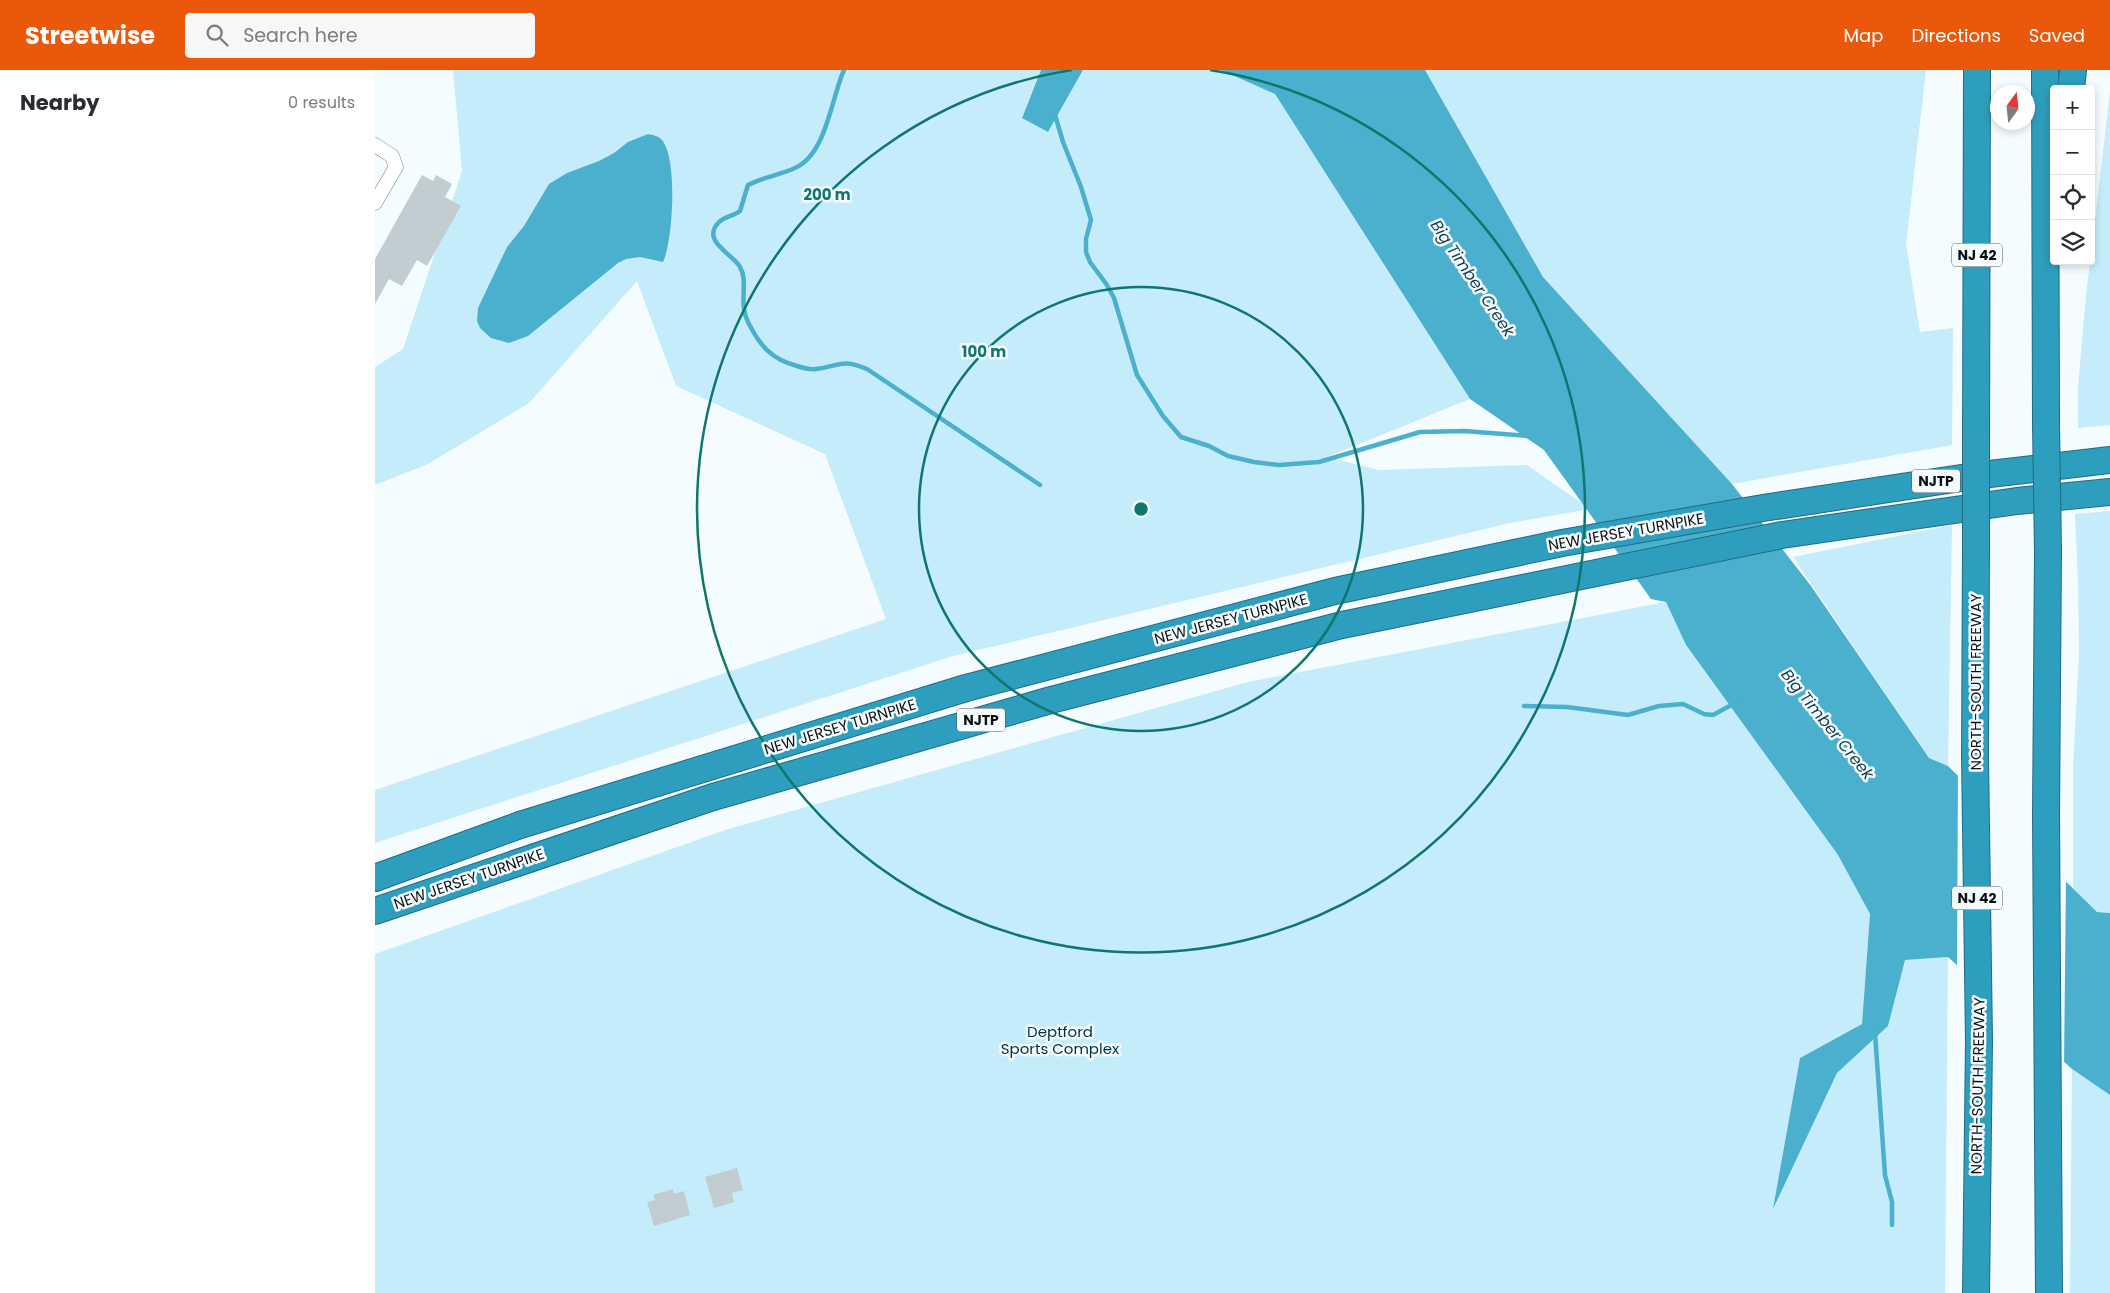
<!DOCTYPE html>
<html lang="en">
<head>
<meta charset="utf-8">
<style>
	:root { --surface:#fff; --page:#f7f7f7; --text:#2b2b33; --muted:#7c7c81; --line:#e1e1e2; --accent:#ea580c }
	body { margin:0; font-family:Poppins,sans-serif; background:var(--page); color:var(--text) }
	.controls { position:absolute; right:15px; top:15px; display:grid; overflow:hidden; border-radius:5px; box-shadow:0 2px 8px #0003 }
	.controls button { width:45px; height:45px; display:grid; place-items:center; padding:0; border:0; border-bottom:1px solid var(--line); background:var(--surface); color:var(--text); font:25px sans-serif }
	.compass { position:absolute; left:1615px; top:15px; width:45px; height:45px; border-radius:50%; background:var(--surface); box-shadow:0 2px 8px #0003; rotate:15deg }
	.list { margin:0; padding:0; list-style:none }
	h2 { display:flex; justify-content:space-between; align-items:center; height:65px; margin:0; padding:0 20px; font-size:21px }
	h2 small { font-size:16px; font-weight:400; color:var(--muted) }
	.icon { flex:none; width:28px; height:28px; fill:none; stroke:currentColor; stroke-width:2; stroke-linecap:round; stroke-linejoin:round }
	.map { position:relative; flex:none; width:1735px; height:1223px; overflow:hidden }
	header { display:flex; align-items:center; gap:30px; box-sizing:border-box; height:70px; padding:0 25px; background:var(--accent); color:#fff }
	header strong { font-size:24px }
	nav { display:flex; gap:28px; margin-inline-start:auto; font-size:18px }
	.search { width:350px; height:45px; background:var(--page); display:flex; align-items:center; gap:12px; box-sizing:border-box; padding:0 18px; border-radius:5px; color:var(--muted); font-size:19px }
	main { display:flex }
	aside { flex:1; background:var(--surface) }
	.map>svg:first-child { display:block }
</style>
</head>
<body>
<header>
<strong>Streetwise</strong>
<div class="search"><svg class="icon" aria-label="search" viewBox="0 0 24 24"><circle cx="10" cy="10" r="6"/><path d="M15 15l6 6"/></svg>Search here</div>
<nav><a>Map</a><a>Directions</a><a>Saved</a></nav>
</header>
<main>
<aside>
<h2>Nearby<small>0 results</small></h2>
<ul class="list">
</ul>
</aside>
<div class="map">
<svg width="1735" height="1223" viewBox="0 0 1735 1223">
	<rect width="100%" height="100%" fill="#f5fcff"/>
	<path fill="#c4ecfa" d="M78 0H666L647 47 673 62 708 0H846L900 24 1095 329 952 387 1004 400 1152 395 1215 439 1135 453 578 586 0 773V720L511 549 450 384 301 316 262 211 154 333 53 394 0 415V297L28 279 87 101Z
		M1050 0H1551L1531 174 1545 262 1578 258 1577 375 1357 414 1168 207Z
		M1735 22V355L1703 358V316L1711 226Z
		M1735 441V843L1722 842 1698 819V697L1704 585 1703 512 1700 444Z
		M1577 455 1573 696 1554 688 1418 487Z
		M1291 532 1311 575 1463 785 1495 844 1487 954 1425 988 1399 1137 1462 1003 1513 956 1529 890 1573 887 1570 1223H0V884L353 759 873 612Z
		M1697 999 1735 1025V1223H1695Z"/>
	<path fill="#4bb0ce" d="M666 0H708L673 62 647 48Z
		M846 0H1050L1168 207 1357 414 1436 516 1554 688 1573 696 1722 842 1735 843V1025L1697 999 1573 887 1530 890 1513 956 1462 1003 1398 1139 1425 988 1487 954 1495 844 1463 785 1311 575 1291 532 1276 529 1169 380 1095 329 900 24Z
		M273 64C278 65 284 66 287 70 303 89 298 170 288 192L265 187 251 189 243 193 153 266 134 273 116 268 105 258 102 251 103 238 132 177 149 156 174 114 192 103 224 91 239 83 253 72Z"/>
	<path fill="#f5fcff" d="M1583 703 1691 809 1689 995 1582 899Z"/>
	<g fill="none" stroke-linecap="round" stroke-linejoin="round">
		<path stroke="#4bb0ce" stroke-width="4.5" d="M469 0C456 29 451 85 420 98 405 105 388 107 373 115L365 141C359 146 350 146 344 152 325 171 358 184 365 197 374 212 363 233 373 252 385 276 396 289 422 296 428 298 434 300 441 299 465 296 467 288 492 299L665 415
			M680 45 688 72 706 117 716 150 711 169V182L715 192 732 215 739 228 762 305 788 346 806 367 834 376 853 386 879 392 904 395 944 392 1045 362 1089 361 1153 366
			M1149 636 1192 637 1253 645 1284 636 1308 634 1329 644 1338 645 1360 633
			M1500 963 1510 1105 1517 1132V1155"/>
	</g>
	<path fill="#c1cdd1" d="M47 105 58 111 61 105 77 114 70 127 86 136 52 196 42 190 27 216 14 209 0 234V189Z
		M362 1098 368 1120 357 1123 359 1132 339 1138 330 1107Z
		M298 1119 299 1124 309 1121 315 1145 279 1156 272 1132 280 1130 278 1125Z"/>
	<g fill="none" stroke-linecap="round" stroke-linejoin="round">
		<defs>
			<path id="minor" d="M0 75 17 86 21 97 0 133"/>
			<path id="motorway" d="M1670 0 1671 355
				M1696 19 1698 0
				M1601 369 1602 0
				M1601 480 1600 686 1604 971 1601 1223
				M1673 482 1671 744 1674 1223
				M0 808 145 755 591 618 960 521 1187 473 1388 438 1606 405 1735 390
				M0 841 338 727 676 630 967 555 1407 465 1642 431 1735 422"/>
		</defs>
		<use href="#minor" stroke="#6f7a7e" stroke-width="15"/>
		<use href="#motorway" stroke="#216c81" stroke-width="28"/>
		<use href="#minor" stroke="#fff" stroke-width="14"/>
		<use href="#motorway" stroke="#2d9ebd" stroke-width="26"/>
		<defs>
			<path id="motorway-bridge" d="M1671 355 1673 482
				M1601 480V369"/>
		</defs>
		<use href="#motorway-bridge" stroke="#216c81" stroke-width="28" stroke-linecap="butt"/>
		<use href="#motorway-bridge" stroke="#2d9ebd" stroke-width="26"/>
	</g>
	<g fill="none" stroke="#0f766e" stroke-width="2.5">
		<circle cx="766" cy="439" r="222"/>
		<path d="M835 0A444 444 0 1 1 697 0"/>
	</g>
	<g text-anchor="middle" stroke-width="5" stroke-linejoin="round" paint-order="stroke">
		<g fill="#f5fcff" stroke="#525758" stroke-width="1">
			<rect x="1577" y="173.5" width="50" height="23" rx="4"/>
			<rect x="1537" y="399.5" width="48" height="23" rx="4"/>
			<rect x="582" y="638.5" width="48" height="23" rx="4"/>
			<rect x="1577" y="816.5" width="50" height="23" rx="4"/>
		</g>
		<g font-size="14" font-weight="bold" fill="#0c1011">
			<text x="1602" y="190">NJ 42</text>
			<text x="1561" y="416">NJTP</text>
			<text x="606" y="655">NJTP</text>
			<text x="1602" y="833">NJ 42</text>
		</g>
		<g font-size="15" fill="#0c1011" stroke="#f5fcff">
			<text transform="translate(1251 462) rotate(-10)" y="5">NEW JERSEY TURNPIKE</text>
			<text transform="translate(856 549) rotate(-15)" y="5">NEW JERSEY TURNPIKE</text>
			<text transform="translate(1601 612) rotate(-90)" y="5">NORTH-SOUTH FREEWAY</text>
			<text transform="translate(465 657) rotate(-17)" y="5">NEW JERSEY TURNPIKE</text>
			<text transform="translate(94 809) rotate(-19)" y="5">NEW JERSEY TURNPIKE</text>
			<text transform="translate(1603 1016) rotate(-89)" y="5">NORTH-SOUTH FREEWAY</text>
		</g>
		<g font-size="15" fill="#00313e" stroke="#f5fcff">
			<text x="685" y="967">Deptford<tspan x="685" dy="17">Sports Complex</tspan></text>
		</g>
		<g font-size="16" font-style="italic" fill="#113f4b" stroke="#f5fcff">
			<text transform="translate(1098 208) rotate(56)" y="6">Big Timber Creek</text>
			<text transform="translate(1453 654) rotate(51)" y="6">Big Timber Creek</text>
		</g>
	</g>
	<circle cx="766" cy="439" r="8" fill="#0f766e" stroke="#f5fcff" stroke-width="2.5"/>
	<g font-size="15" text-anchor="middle" font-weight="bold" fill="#0f766e" stroke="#f5fcff" stroke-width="5" stroke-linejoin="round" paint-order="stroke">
		<text x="452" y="130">200 m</text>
		<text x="609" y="287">100 m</text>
	</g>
</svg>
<div class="controls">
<button>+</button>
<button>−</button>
<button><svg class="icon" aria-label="locate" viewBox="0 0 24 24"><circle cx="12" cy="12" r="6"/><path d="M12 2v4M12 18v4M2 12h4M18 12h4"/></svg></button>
<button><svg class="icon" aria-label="layers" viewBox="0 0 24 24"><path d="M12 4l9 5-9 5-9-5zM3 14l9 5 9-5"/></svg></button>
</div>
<svg class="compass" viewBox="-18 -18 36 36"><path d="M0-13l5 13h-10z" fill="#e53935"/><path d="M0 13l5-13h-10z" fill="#7c7c81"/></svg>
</div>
</main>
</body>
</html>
